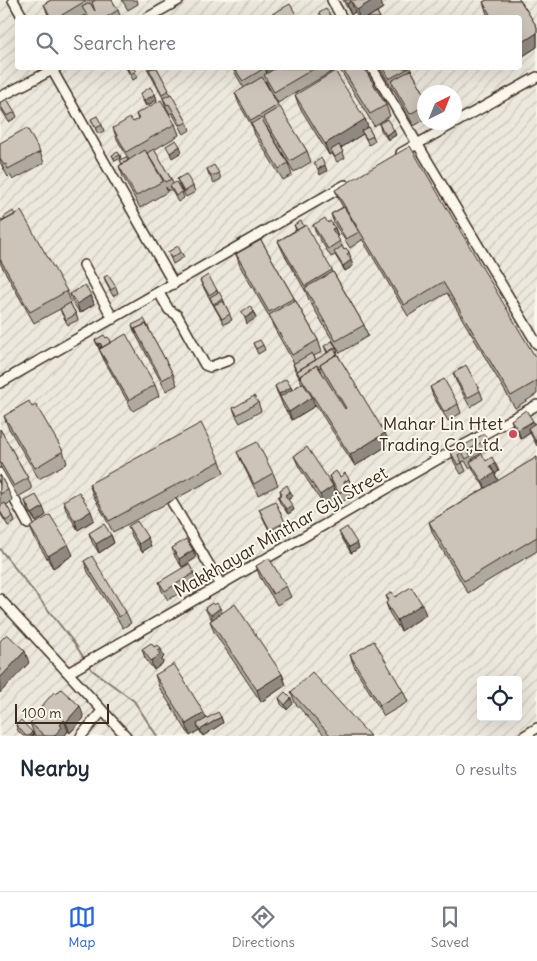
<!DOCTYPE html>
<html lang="en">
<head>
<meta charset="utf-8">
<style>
	:root { --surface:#fff; --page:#f6f6f7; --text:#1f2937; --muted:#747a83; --line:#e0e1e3; --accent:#2563eb }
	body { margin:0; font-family:Delius,sans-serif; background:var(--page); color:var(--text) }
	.controls { position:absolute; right:15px; bottom:15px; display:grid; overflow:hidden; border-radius:5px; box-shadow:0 5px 20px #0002 }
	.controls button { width:45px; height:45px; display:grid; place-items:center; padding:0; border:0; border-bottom:1px solid var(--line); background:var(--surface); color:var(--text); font:25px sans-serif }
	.compass { position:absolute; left:417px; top:85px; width:45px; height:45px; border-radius:50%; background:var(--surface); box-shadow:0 5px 20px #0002; rotate:43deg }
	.scale { position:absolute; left:15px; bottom:12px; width:94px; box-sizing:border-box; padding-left:5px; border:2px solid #3b2a1e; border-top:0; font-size:14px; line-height:18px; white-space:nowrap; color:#3b2a1e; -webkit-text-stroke:4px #fbf7ec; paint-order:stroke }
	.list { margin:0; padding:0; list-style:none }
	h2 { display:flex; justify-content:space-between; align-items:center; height:65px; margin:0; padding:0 20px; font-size:21px }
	h2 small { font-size:16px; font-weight:400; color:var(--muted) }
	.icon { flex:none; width:28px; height:28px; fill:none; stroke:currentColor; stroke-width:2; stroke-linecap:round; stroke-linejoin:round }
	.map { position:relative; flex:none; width:537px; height:736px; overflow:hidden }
	.search { position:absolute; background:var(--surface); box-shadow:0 5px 20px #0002; left:15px; right:15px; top:15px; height:55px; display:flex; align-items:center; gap:12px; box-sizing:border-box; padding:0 18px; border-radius:5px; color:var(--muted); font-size:19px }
	.sheet { height:155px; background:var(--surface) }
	nav { display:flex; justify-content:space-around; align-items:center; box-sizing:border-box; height:70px; border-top:1px solid var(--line); background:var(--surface); font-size:14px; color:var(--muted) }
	nav a { display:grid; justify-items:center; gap:2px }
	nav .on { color:var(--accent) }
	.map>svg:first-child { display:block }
</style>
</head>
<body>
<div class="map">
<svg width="537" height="736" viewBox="0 0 537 736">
	<defs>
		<pattern id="industrial-furrows" width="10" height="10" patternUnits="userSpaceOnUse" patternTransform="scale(1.25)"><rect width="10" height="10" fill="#ede8dd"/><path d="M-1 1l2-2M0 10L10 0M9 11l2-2" fill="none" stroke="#ccc7bd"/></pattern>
	</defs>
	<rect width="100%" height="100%" fill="#fbf7ec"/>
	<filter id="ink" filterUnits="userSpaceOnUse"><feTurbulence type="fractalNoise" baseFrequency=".02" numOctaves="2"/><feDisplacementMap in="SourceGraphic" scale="10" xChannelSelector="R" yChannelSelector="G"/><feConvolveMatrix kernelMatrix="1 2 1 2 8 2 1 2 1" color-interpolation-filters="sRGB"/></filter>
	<g filter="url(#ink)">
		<path fill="url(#industrial-furrows)" fill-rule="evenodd" d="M0 0H537V736H0ZM18 18H520V68H18ZM424 92H454V122H424ZM481 680H518V717H481Z"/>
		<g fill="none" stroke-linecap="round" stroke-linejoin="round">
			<path stroke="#85796d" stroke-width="2" d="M0 549 75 644 85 660
				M88 664 92 670 134 701 157 736"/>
			<defs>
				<path id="minor" d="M13 0 23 18
					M332 0 342 18
					M147 18 179 0
					M51 68 174 284
					M372 68 537 344
					M0 97 56 68
					M401 153 537 77
					M84 265 113 319
					M159 293 169 310 177 315 205 365 210 367 229 360
					M0 383 345 185
					M0 473 28 524
					M172 502 221 585
					M0 599 126 736
					M68 673 433 462 537 405
					M81 736 102 711
					M524 736 537 728"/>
			</defs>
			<use href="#minor" stroke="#3b2a1e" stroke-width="12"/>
			<use href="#minor" stroke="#fbf7ec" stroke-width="9"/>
		</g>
		<path fill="#afa99f" stroke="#3b2a1e" d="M51 0H112L118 10 121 18H87L85 15 80 18H49L44 4Z
			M122 0H137L138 4 128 10Z
			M343 0 383 8 377 12 380 18H358L355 12 351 15Z
			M487 0H520L537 27V47L520 58V18H489L487 14 483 2Z
			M126 68H133L138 77 133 80Z
			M147 68H157L170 94 187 122 190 130 184 134 172 113 170 114 166 107 163 98Z
			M232 68H338L278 103 268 86 266 81 265 82 279 107 307 151 311 162 294 172 266 126 288 163 292 175 283 180 255 135 253 128 239 104 235 93 244 88Z
			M339 68H364L386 105 390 116 374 126Z
			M380 68H410L424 93V120L414 126 394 90H393Z
			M140 94H155L157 100 146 106 142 99Z
			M295 95 365 119 368 127 373 136 375 141 369 145 363 134 341 148 345 158 337 162 332 153 329 155 299 106Z
			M0 103 15 112 17 117 9 122 1 109Z
			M136 114 175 124 179 135 154 150 171 179 173 183 182 192 184 198 178 202 171 189 168 191 166 187 167 192 140 208 123 177 119 166 122 164 120 160H129L117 139 113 128 133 122 138 120Z
			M91 119 102 125 104 131 98 134Z
			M379 124 396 135 388 140 381 130Z
			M0 143 40 152 44 163 13 180 10 175 8 177 0 162Z
			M112 155H120L121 158 115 161Z
			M207 169 219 173 221 179 214 183 209 175Z
			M177 179 193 186 195 192 186 197 179 185Z
			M335 190 537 360V394L515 408 447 293 408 316 362 239V240L350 248 334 223 331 214 343 207 340 202Z
			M4 217 67 291 71 302 70 303 76 314 78 320 68 325 62 314 60 309 64 307 34 323 0 263V220H5Z
			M328 223 335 228 338 236 337 237 342 246 344 250 349 252 351 258 350 259 353 266 345 271 335 255 331 257 316 233 313 225Z
			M294 225 332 270 364 325 368 336 340 353 309 300 306 292 283 252 278 241 296 230Z
			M261 240 318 340 322 352 314 356 316 360 327 353 324 346 336 347 338 353H337L340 359 390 444 355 466 315 404V406L292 420 283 406 280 398 277 392 275 386 291 387 292 390 302 383 295 370 293 364 294 363 273 326 270 318 240 266 236 254Z
			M168 252H181L184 257 173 264Z
			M104 277 116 287 118 293 113 296 106 283Z
			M200 280 217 290 218 293 223 299 232 320 224 324 202 285Z
			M70 294 91 295 94 304 80 313 73 303Z
			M132 325 149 328 150 332 173 374 177 385 166 391 134 331Z
			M95 340 111 342 155 385 159 396 133 411 104 360Z
			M253 343 263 345 265 350 258 354Z
			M453 373 480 391 483 399 470 407 456 381Z
			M430 387 458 404 461 413 448 421 433 396Z
			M258 402 261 411 240 423 236 416 233 408Z
			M32 407 63 451 67 463 39 479 8 427 4 416Z
			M511 420 533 421 534 424 537 422V446L530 433 521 439 514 428Z
			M0 429 28 478 32 489 18 497 0 466Z
			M487 439 490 448 472 459V460L486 461 499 471 495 474 498 481 537 457V551L468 593 433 534 429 522 485 488 473 470 472 466 469 468 465 461 462 462 466 471 461 474 454 462 451 453Z
			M237 452 273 473 278 485 258 495 242 463Z
			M294 456 333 486 337 497 324 506 299 467Z
			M220 461 224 473 113 532 93 495 89 484Z
			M0 475 8 490 13 501 6 505 13 516 15 522 8 526 0 513Z
			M329 476 340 477 349 479 352 488 348 490 350 497 342 502 332 484Z
			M280 490 290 491 293 496 288 500 294 510 288 514 280 503 278 497 281 495Z
			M25 501 46 515 36 522 28 510Z
			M63 501 94 520 78 530 66 510Z
			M259 509 285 522 288 531 273 538 263 518Z
			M128 526 151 546 142 552 131 535Z
			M30 527 73 555 53 568 35 539Z
			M339 532 357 543 359 548 351 553 342 538Z
			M89 533 111 535 114 543 99 553 92 542Z
			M172 548 193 550 196 558 182 567 175 557Z
			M84 561 126 612 131 623 123 628 88 572Z
			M256 566 286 586 291 597 277 605 260 577Z
			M194 573 197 582 168 600 162 591 159 582Z
			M386 596 395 597 426 615 401 631 390 614 386 603 388 601Z
			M214 605 282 674 286 685 261 702 214 632 210 621 212 620 208 614 205 608Z
			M154 647 164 657 162 659 163 663 154 670 145 658 142 649Z
			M350 655 403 691 408 702 384 716 354 666Z
			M155 675 207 718 221 717 223 723 203 736 199 730 190 736 159 687Z
			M291 692 370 736H325L295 703Z
			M279 698 293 704 287 710 281 704Z
			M34 715 84 718 70 733 68 731 65 735V736H36L34 734 30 723 35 718Z
			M16 725 32 732 34 736H23L18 731Z"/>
		<path fill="#8f8982" stroke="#3b2a1e" d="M373 0H380L383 8 367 18H359L357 10Z
			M351 1 355 12 351 15 347 4Z
			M537 33V47L520 58V44Z
			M271 68H293L270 82 266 71Z
			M155 94 157 100 146 106 144 101Z
			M365 119 369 130 361 131 363 134 333 153 331 150 332 153 329 155 325 144Z
			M394 130 396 135 388 140 386 135Z
			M180 146 182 152 172 158 170 153Z
			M325 165 327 171 320 175 318 169Z
			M335 228 338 236 335 238 332 229Z
			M351 260 353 266 345 271 343 266Z
			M91 295 94 304 80 313 77 304Z
			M254 312 256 318 247 324 245 318Z
			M100 343 102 349 100 350 98 344Z
			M291 387 293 392 281 399 279 394Z
			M312 397 315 406 292 420 289 412Z
			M533 421 536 430 528 428 530 433 521 439 518 430Z
			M385 433 390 444 355 466 350 455Z
			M495 463 499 471 495 474 498 481 486 489 482 481 490 466Z
			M333 486 337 497 324 506 320 495Z
			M290 491 293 496 287 500 285 495Z
			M292 505 294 510 288 514 286 509Z
			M43 507 46 515 36 522 32 514Z
			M91 511 94 520 78 530 75 521Z
			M111 535 114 543 99 553 96 544Z
			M148 538 151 546 142 552 139 544Z
			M357 543 359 548 351 553 349 547Z
			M68 544 73 555 53 568 48 556Z
			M193 550 196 558 182 567 179 559Z
			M422 604 426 615 401 631 397 620Z
			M220 608 223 614 213 621 211 615Z
			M161 649 164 657 162 659 163 663 154 670 151 661 158 651Z
			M25 651 29 663 0 693V678Z
			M282 674 286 685 261 702 257 690Z
			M291 698 293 704 287 710 285 705Z
			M80 706 84 718 70 733 66 722Z
			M204 713 209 724H197L199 730 190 736 186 724Z
			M221 717 223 723 203 736 200 730Z
			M64 720 68 731 65 735V736H54L60 725Z
			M32 732 34 736H29Z"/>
		<path fill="#ccc4b9" stroke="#3b2a1e" d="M51 0H87L57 18H51L44 4Z
			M96 0H112L118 10 105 18H89L82 7 90 3 95 11 92 2Z
			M345 0H373L357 10 351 1 347 4Z
			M487 0H520L537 27V33L520 44V18H492L483 2Z
			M290 4 298 18H268L267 17Z
			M326 9 331 16 329 18H322L319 13Z
			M377 12 380 18H367Z
			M127 68H133L136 71 131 74Z
			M153 68H157L169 90 162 94 149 69Z
			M234 68H262L263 69 243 81Z
			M264 68H271L266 71Z
			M276 68H315L274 92 264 75Z
			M342 68H364L386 105 370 114Z
			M383 68H409L389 79Z
			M411 70 424 93V106L410 114 391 81Z
			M335 71 365 119 325 144 295 95Z
			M262 77 278 105 251 121 235 93Z
			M150 87 155 94 144 101 140 94Z
			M171 94 187 122 181 125 169 104 167 105 163 98Z
			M7 99 15 112 7 116 0 105V103Z
			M161 100 175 124 126 152 113 128 130 118 133 122 139 119 136 114Z
			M280 107 307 151 290 161 263 117Z
			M97 116 102 125 96 128 91 119Z
			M261 118 288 163 279 169 251 124Z
			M387 119 394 130 386 135 379 124Z
			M368 127 373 136 367 139 361 131Z
			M27 128 40 152 8 169 6 164 4 165 0 159V143Z
			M176 140 180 146 170 153 166 146Z
			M339 145 343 152 335 157 331 150Z
			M410 146 537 360V381L511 396 443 282 404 305 335 190Z
			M154 149 171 179 165 182 147 153Z
			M145 150 163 181 136 196 119 166Z
			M118 152 120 155 114 158 112 155Z
			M126 157 128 161 122 164 120 160Z
			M321 158 325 165 318 169 314 163Z
			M214 165 219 173 212 177 207 169Z
			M186 174 193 186 184 192 177 179Z
			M176 182 182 192 176 196 170 186Z
			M344 207 359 232 346 239 331 214Z
			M13 211 15 215 5 220 4 217Z
			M21 211 67 291 30 312 0 259V223Z
			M325 218 328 223 330 221 335 228 332 229 340 241 328 249 313 225Z
			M3 219 4 221 0 223V220Z
			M301 221 304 226 297 230 294 225Z
			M306 225 332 270 305 286 278 241Z
			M261 240 294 298 269 312 236 254Z
			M178 246 181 252 171 258 168 252Z
			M342 246 344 250 346 248 349 252 347 254 351 260 343 266 334 252Z
			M333 272 364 325 336 341 305 288Z
			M108 275 116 287 111 290 104 277Z
			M208 275 217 290 209 295 200 280Z
			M85 285 91 295 77 304 70 294Z
			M219 292 223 299 213 304 210 297Z
			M295 300 318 340 292 355 269 315Z
			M223 301 230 314 222 319 214 305Z
			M70 303 76 314 66 320 60 309Z
			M250 306 254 312 245 318 241 312Z
			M144 319 149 328H148L146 324 135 329 137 334 132 325Z
			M146 324 173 374 162 380 135 329Z
			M126 334 155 385 129 400 99 349Z
			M104 335 106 338 108 337 111 341 109 342 110 343 100 349V348L102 346 100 343 98 344 95 340Z
			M260 340 263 345 256 349 253 343Z
			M332 341 336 347 328 352 324 346Z
			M334 349 339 356 337 354 320 365 321 367 319 368 317 365 300 376 301 379 297 371Z
			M312 353 316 360 297 371 293 364Z
			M337 354 385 433 350 455 300 376 317 365 345 409 346 408 320 365Z
			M466 365 480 391 467 398 453 373Z
			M286 379 291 387 279 394 275 386Z
			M444 379 458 404 444 412 430 387Z
			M303 383 312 397 289 412 280 397Z
			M254 396 258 402 237 415 233 408Z
			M29 401 32 407 36 405 63 451 35 468 4 416Z
			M526 410 533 421 518 430 511 420Z
			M537 422V443L528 428Z
			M201 423 220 461 109 521 89 484Z
			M0 429 28 478 14 486 0 462Z
			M484 434 487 439 467 451 471 456 466 459 462 452 458 455 462 463 458 465 451 453Z
			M257 442 273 473 254 484 237 452Z
			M307 447 333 486 320 495 294 456Z
			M482 454 486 461 492 457 495 463 490 466 495 473 482 481 470 462Z
			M537 457V537L464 581 429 522Z
			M336 471 340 477 345 473 349 479 344 482 347 488 339 493 329 476Z
			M0 475 8 490 0 494Z
			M287 485 290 491 285 495 292 505 286 509 278 497 282 494 280 490Z
			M79 492 91 511 75 521 63 501Z
			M36 495 43 507 32 514 25 501Z
			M275 501 285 522 270 530 259 509Z
			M5 503 13 516 6 521 0 511V506Z
			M50 515 68 544 48 556 30 527Z
			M137 521 148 538 139 544 128 526Z
			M104 524 111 535 96 544 89 533Z
			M347 527 357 543 349 547 339 532Z
			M186 539 193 550 179 559 172 548Z
			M92 556 126 612 119 617 84 561Z
			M269 558 286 586 273 594 256 566Z
			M189 564 194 573 165 591 159 582Z
			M411 587 422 604 397 620 386 603 389 600 386 596 392 592 395 597Z
			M212 603 214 605 217 603 220 608 211 615 205 608Z
			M235 604 282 674 257 690 210 621Z
			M7 634 25 651 0 678V641Z
			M374 641 403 691 380 705 350 655Z
			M151 643 154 647 158 645 161 649 158 651 160 655 151 661 142 649Z
			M174 664 204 713 186 724 155 675Z
			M312 672 370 736H331L291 692Z
			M61 689 80 706 66 722 64 720 60 725 62 727 54 736H45L30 723 36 717 34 715 54 692 56 694Z
			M285 692 291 698 285 705 279 698Z
			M218 712 221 717 200 730 197 724Z
			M21 720 32 732 29 736H26L16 725Z"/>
	</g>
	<circle fill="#d1495b" stroke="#fbf7ec" stroke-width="2" cx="513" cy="434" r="5"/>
	<g text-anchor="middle" stroke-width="4" stroke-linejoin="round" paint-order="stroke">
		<g font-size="18" fill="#3b2a1e" stroke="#fbf7ec" text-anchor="end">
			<text x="503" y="430">Mahar Lin Htet<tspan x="503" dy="21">Trading Co.,Ltd.</tspan></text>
		</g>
		<g font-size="18" fill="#3b2a1e" stroke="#fbf7ec">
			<text transform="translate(281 532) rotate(-30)" y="6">Makkhayar Minthar Gyi Street</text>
		</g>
	</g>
</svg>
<div class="controls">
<button><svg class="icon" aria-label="locate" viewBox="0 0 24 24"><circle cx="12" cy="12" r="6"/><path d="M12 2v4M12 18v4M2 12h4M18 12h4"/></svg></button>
</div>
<svg class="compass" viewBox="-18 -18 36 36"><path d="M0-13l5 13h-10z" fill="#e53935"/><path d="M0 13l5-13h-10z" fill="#747a83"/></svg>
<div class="scale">100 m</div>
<div class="search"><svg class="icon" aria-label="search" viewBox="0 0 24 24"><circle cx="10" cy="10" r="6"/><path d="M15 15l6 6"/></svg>Search here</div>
</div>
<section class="sheet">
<h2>Nearby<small>0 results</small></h2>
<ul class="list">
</ul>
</section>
<nav>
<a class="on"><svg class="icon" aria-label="map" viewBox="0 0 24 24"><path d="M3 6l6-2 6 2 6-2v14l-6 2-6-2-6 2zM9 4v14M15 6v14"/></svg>Map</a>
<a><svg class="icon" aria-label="directions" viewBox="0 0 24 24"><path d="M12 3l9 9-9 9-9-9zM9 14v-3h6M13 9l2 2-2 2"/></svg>Directions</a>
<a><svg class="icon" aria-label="saved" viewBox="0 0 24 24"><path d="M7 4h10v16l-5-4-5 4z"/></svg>Saved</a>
</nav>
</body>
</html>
